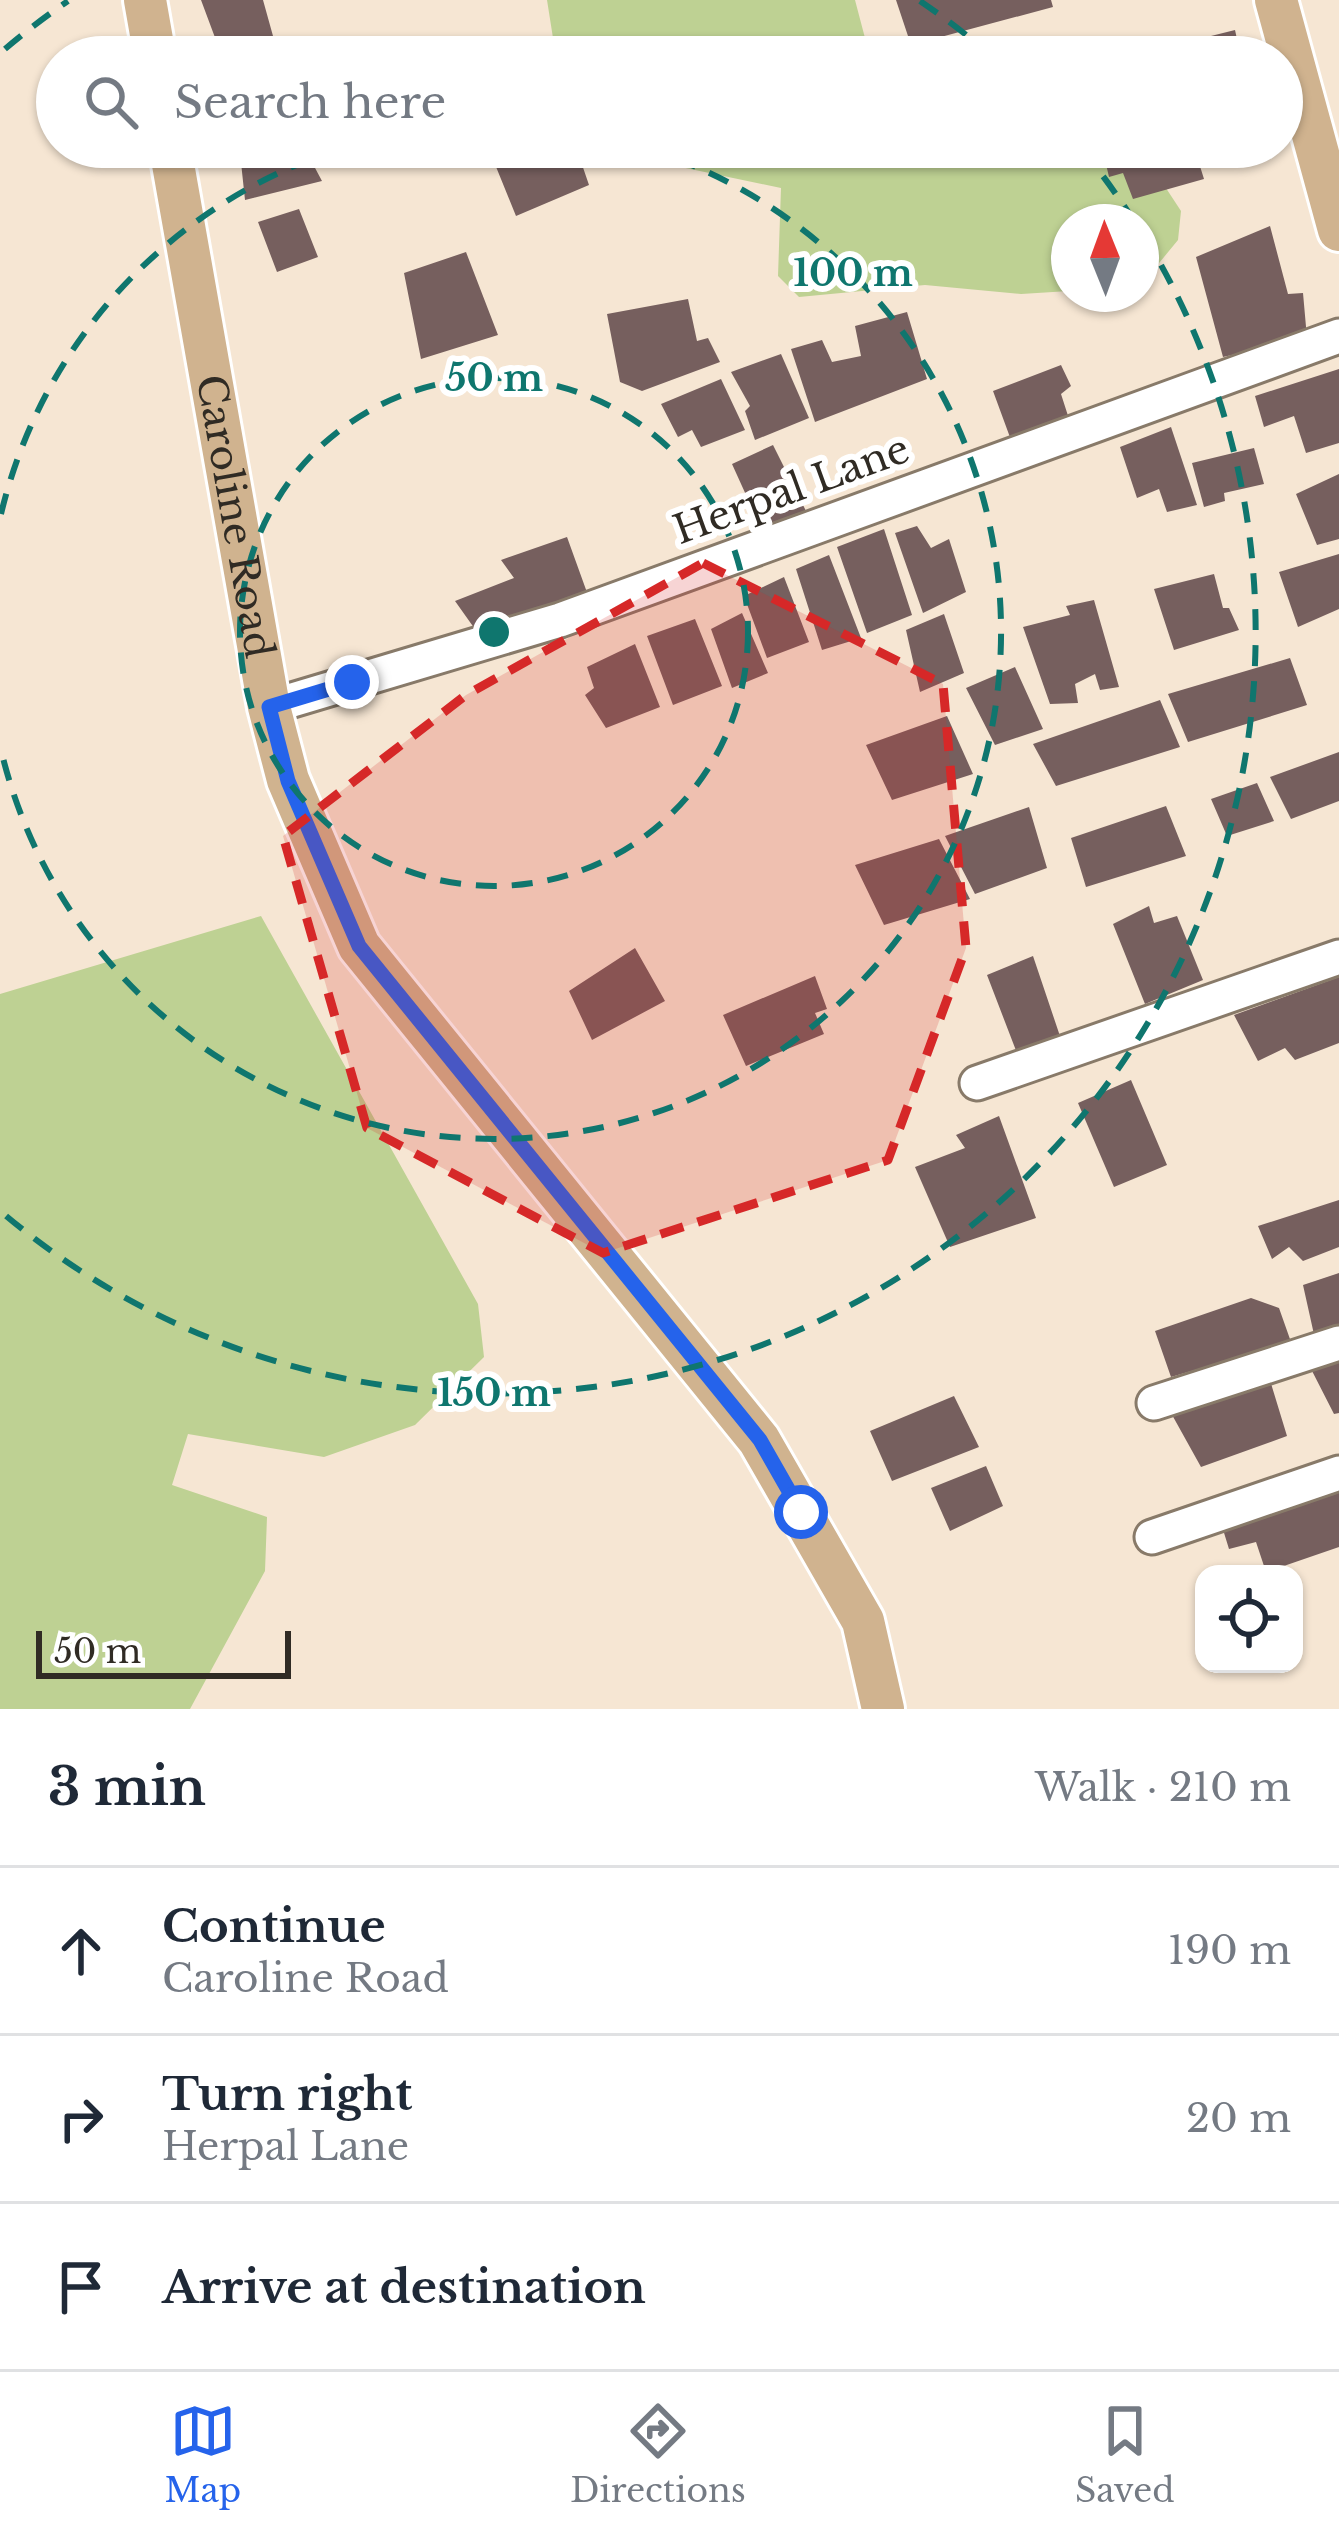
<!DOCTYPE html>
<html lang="en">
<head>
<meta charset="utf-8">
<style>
	:root { --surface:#fff; --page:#f6f6f7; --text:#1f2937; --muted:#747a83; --line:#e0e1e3; --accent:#2563eb }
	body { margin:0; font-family:"Libre Baskerville",serif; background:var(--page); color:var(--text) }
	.controls { position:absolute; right:36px; bottom:36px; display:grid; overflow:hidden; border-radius:24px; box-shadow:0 3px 9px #0004 }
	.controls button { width:108px; height:108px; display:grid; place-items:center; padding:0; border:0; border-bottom:3px solid var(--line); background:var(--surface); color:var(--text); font:60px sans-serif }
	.compass { position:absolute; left:1051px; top:204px; width:108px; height:108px; border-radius:50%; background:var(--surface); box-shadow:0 3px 9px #0004; rotate:359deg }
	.scale { position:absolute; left:36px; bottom:30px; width:255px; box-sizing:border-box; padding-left:12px; border:6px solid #302b24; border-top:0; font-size:33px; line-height:42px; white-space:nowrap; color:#302b24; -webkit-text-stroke:9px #fff; paint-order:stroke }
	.stop { position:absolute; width:36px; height:36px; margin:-27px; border:9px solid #2563eb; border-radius:50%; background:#fff }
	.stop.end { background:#2563eb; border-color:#fff; box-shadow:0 3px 12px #0008 }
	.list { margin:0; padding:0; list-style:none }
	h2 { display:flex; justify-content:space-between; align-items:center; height:156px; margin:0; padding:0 48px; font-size:51px }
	h2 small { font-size:39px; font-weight:400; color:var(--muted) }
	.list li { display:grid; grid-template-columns:78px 1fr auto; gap:36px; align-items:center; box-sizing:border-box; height:168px; padding:0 48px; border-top:3px solid var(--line) }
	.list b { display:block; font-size:45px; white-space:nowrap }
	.list p { margin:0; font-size:39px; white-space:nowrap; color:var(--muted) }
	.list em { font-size:39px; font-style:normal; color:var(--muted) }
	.icon { flex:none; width:66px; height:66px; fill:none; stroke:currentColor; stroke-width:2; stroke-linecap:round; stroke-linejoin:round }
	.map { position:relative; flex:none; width:1339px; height:1709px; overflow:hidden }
	.search { position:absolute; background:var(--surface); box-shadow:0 3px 9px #0004; left:36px; right:36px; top:36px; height:132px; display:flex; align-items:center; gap:30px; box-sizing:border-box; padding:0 42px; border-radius:66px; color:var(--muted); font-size:45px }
	.sheet { height:660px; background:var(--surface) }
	nav { display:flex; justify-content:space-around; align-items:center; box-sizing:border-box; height:168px; border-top:3px solid var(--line); background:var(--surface); font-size:33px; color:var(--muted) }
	nav a { display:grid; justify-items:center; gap:6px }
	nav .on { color:var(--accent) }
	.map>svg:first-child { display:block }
</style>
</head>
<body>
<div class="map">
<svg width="1339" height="1709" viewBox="0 0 1339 1709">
	<rect width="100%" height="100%" fill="#f6e6d3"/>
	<path fill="#bed193" d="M547 0H855L870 57H556Z
		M632 147H1139L1181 211 1178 240 1141 285V222H1069V291L1021 294 925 285 799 297 778 276 781 188 638 158Z
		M261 916 478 1304 484 1357 415 1425 324 1457 188 1434 172 1485 267 1517 265 1571 190 1709H0V994Z"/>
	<path fill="#765f5e" d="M201 0H263L273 36 220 51Z
		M896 0H1051L1053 7 911 45Z
		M1235 30 1241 57H1170L1167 47Z
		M1153 40 1161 57H1105V56Z
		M263 147H283L287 159 306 151 322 181 245 200 240 153Z
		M488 147H576L589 185 516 216Z
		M1102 147H1194L1204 179 1133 199 1123 173 1109 177Z
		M299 209 318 257 277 272 258 222Z
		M1270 226 1288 294 1303 293 1307 338 1223 357 1196 257Z
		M466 252 498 335 421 359 404 273Z
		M688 299 697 341 708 338 720 362 642 391 620 382 607 314Z
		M907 312 927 379 815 422 791 349 822 340 832 362 861 356 855 326Z
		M781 354 809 418 755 440 745 411 750 406 731 372Z
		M1061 365 1071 386 1061 394 1070 422 1011 440 993 391Z
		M1339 369V443L1306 453 1294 416 1264 427 1255 396Z
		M721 379 745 430 701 447 692 430 678 437 661 404Z
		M1171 427 1197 505 1167 512 1159 489 1137 498 1120 447Z
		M773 445 806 511 761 528 732 464Z
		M1254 448 1264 484 1224 493 1225 501 1204 507 1192 463Z
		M1339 474V539L1317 545 1296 494Z
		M917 526 931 548 949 539 966 592 923 613 895 533Z
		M884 529 912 615 867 633 837 547Z
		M567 537 589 598 477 632 455 601 514 578 501 560Z
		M1339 554V609L1298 627 1279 572Z
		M829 555 861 638 822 650 796 569Z
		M1214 574 1223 608H1229L1239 630 1174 650 1154 589Z
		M784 577 809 642 767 658 744 596Z
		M1094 600 1119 687 1100 690 1095 674 1075 684 1078 703 1050 704 1023 627 1070 615 1066 606Z
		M742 613 768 673 732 688 711 629Z
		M944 614 964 673 920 692 906 630Z
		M695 619 722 686 673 705 647 636Z
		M635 644 660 707 606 728 585 695 594 688 587 667Z
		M1290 658 1307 705 1188 742 1168 694Z
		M1015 667 1043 729 995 745 966 688Z
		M1160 700 1180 747 1056 786 1033 744Z
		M947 716 973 774 892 800 866 745Z
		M1339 752V801L1291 819 1270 777Z
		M1257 783 1274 821 1227 836 1211 799Z
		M1166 806 1186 856 1086 887 1071 838Z
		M1029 807 1047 868 975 894 945 836Z
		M939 839 970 899 884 925 855 865Z
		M1149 906 1154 923 1177 916 1203 980 1145 1004 1113 924Z
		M635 948 665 1001 592 1040 569 991Z
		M1033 956 1063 1045 1020 1061 987 975Z
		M815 976 827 1009 815 1013 824 1034 746 1066 723 1015Z
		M1339 977V1043L1295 1060 1285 1048 1258 1061 1234 1015Z
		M1131 1080 1167 1165 1114 1187 1078 1103Z
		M999 1116 1036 1218 950 1247 915 1167 965 1148 956 1135Z
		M1339 1200V1247L1303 1261 1289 1247 1272 1259 1258 1226Z
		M1339 1273V1329L1315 1339 1303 1285Z
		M1251 1298 1279 1308 1291 1342 1171 1377 1155 1331Z
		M1339 1355V1413L1334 1414 1310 1367Z
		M1269 1377 1287 1436 1201 1467 1171 1413Z
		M954 1396 979 1447 892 1481 870 1431Z
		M986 1466 1003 1506 950 1531 931 1488Z
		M1339 1483V1547L1266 1572 1256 1542 1229 1549 1221 1523Z"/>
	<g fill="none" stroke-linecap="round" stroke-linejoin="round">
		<defs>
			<path id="minor" d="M269 707 560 620 1339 336
				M977 1083 1339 957
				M1154 1403 1339 1343
				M1152 1537 1339 1473"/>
			<g id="major">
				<path d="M145 0 155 57"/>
				<path d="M1276 0 1339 230"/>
				<path id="s1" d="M170 147 269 707 288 780 359 946 759 1440 863 1621 883 1709"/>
			</g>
		</defs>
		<use href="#minor" stroke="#887a69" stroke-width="39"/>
		<use href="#major" stroke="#fff" stroke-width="48"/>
		<use href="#minor" stroke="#fff" stroke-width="33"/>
		<use href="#major" stroke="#d0b38f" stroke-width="42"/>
	</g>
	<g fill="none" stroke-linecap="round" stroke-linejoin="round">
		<path stroke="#2563eb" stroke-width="15" d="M352 682 269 707 288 781 359 946 760 1440 801 1512"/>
	</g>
	<path fill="#d62828" fill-opacity="0.2" stroke="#d62828" stroke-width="9" stroke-dasharray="24 15" stroke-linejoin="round" d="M703 563 943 684 966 948 888 1160 603 1253 367 1128 283 836 466 695Z"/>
	<g fill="none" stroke="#0f766e" stroke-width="6" stroke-dasharray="21 15">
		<circle cx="494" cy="632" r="254"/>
		<path d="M1 514A507 507 0 0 1 346 147M642 147A507 507 0 1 1 1 750"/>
		<path d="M5 49A761 761 0 0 1 68 1M920 1A761 761 0 0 1 988 53M1081 148A761 761 0 0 1 1132 218M1143 234A761 761 0 0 1 5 1215"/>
	</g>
	<g text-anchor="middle" stroke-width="12" stroke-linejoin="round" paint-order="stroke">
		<g font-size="39" fill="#302b24" stroke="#fff">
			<text transform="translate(791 489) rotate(-20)" y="14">Herpal Lane</text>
			<text dy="14" stroke="none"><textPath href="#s1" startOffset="375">Caroline Road</textPath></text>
		</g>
	</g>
	<circle cx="494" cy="632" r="18" fill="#0f766e" stroke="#fff" stroke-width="6"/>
	<g font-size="36" text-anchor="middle" font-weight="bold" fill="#0f766e" stroke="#fff" stroke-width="12" stroke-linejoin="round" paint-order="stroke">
		<text x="853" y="286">100 m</text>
		<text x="494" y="391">50 m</text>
		<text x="494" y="1406">150 m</text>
	</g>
</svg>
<div class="controls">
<button><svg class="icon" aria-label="locate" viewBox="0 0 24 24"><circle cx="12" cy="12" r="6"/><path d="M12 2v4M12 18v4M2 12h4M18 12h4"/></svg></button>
</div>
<svg class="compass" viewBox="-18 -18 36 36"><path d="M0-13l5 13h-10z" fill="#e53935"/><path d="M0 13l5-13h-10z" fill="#747a83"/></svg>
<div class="scale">50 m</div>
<div class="stop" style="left:801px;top:1512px"></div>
<div class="stop end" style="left:352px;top:682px"></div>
<div class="search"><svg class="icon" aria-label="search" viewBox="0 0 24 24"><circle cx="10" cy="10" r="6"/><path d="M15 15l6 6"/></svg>Search here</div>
</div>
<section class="sheet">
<h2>3 min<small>Walk · 210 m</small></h2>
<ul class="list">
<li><svg class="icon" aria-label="ahead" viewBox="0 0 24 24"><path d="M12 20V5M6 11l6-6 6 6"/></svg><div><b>Continue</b><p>Caroline Road</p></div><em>190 m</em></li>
<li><svg class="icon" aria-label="right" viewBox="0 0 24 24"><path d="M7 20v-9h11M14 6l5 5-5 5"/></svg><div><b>Turn right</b><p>Herpal Lane</p></div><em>20 m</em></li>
<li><svg class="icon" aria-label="arrive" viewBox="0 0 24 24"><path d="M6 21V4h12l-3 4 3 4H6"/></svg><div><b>Arrive at destination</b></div></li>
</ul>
</section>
<nav>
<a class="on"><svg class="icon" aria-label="map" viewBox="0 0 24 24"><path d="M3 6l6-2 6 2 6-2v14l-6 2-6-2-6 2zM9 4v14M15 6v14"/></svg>Map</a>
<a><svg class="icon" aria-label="directions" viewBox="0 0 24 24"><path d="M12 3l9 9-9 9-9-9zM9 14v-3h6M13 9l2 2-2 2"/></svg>Directions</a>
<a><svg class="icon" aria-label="saved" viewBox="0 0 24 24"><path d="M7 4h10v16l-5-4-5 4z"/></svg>Saved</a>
</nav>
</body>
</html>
